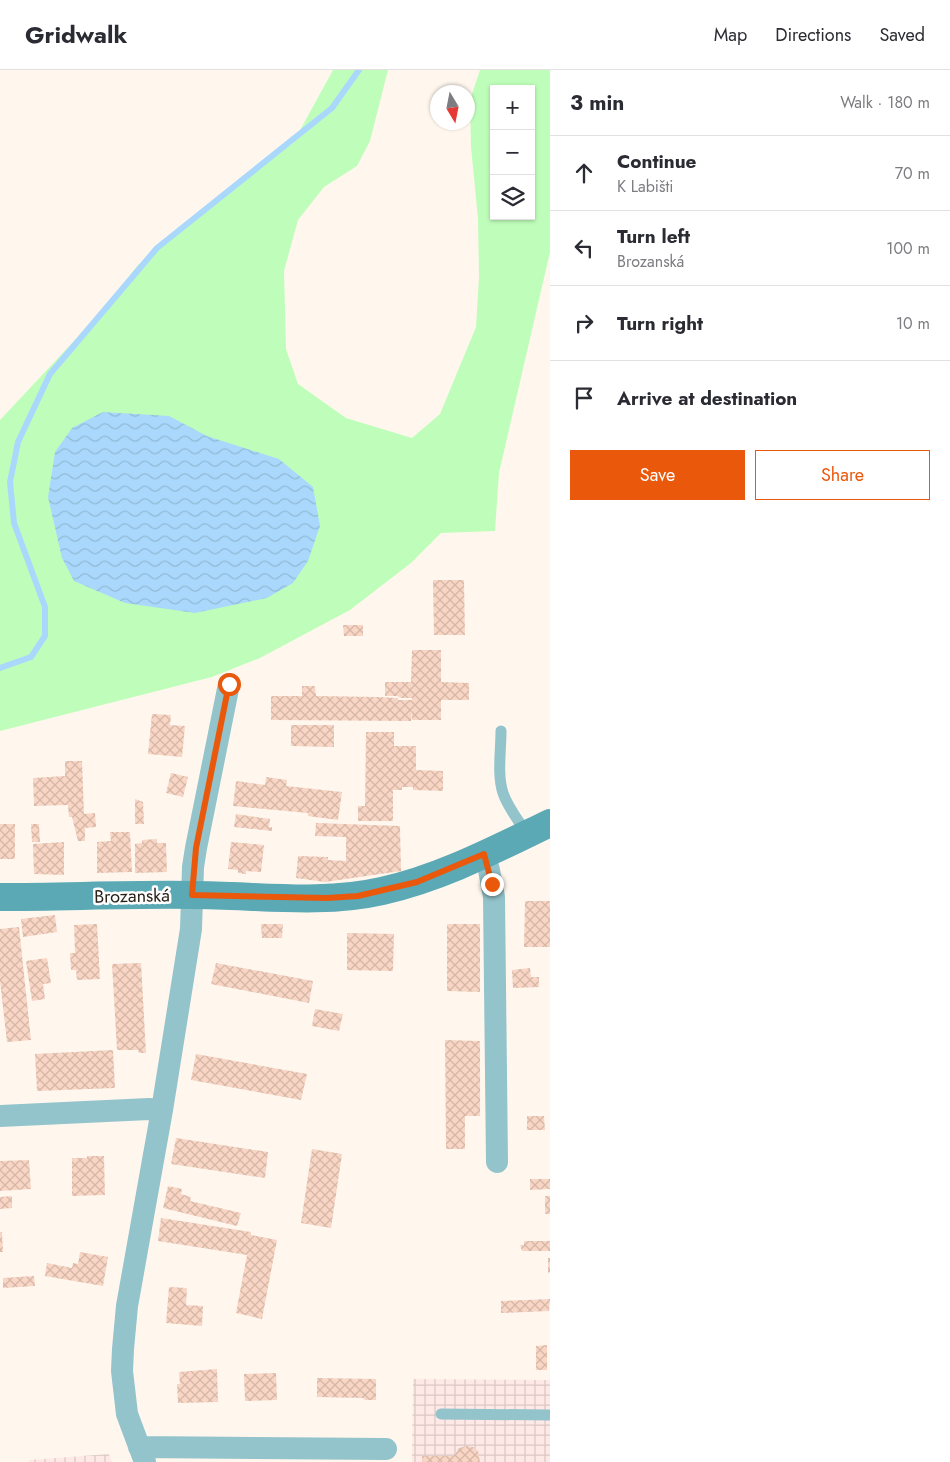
<!DOCTYPE html>
<html lang="en">
<head>
<meta charset="utf-8">
<style>
	:root { --surface:#fff; --page:#f7f7f7; --text:#2b2b33; --muted:#7c7c81; --line:#e1e1e2; --accent:#ea580c }
	body { margin:0; font-family:Jost,sans-serif; background:var(--page); color:var(--text) }
	.controls { position:absolute; right:15px; top:15px; display:grid; overflow:hidden; border-radius:0px; box-shadow:0 1px 4px #0004 }
	.controls button { width:45px; height:45px; display:grid; place-items:center; padding:0; border:0; border-bottom:1px solid var(--line); background:var(--surface); color:var(--text); font:25px sans-serif }
	.compass { position:absolute; left:430px; top:15px; width:45px; height:45px; border-radius:50%; background:var(--surface); box-shadow:0 1px 4px #0004; rotate:170deg }
	.stop { position:absolute; width:15px; height:15px; margin:-11px; border:4px solid #ea580c; border-radius:50%; background:#fff }
	.stop.end { background:#ea580c; border-color:#fff; box-shadow:0 1px 5px #0008 }
	.list { margin:0; padding:0; list-style:none }
	h2 { display:flex; justify-content:space-between; align-items:center; height:65px; margin:0; padding:0 20px; font-size:21px }
	h2 small { font-size:16px; font-weight:400; color:var(--muted) }
	.list li { display:grid; grid-template-columns:32px 1fr auto; gap:15px; align-items:center; box-sizing:border-box; height:75px; padding:0 20px; border-top:1px solid var(--line) }
	.list b { display:block; font-size:19px; white-space:nowrap }
	.list p { margin:0; font-size:16px; white-space:nowrap; color:var(--muted) }
	.list em { font-size:16px; font-style:normal; color:var(--muted) }
	.actions { display:flex; gap:10px; padding:15px 20px }
	.actions a { flex:1; padding:11px 0; border:1px solid var(--accent); border-radius:0px; text-align:center; font-size:18px; color:var(--accent) }
	.actions .main { background:var(--accent); color:#fff }
	.icon { flex:none; width:28px; height:28px; fill:none; stroke:currentColor; stroke-width:2; stroke-linecap:round; stroke-linejoin:round }
	.map { position:relative; flex:none; width:550px; height:1392px; overflow:hidden }
	header { display:flex; align-items:center; gap:30px; box-sizing:border-box; height:70px; padding:0 25px; background:var(--surface); border-bottom:1px solid var(--line) }
	header strong { font-size:24px }
	nav { display:flex; gap:28px; margin-inline-start:auto; font-size:18px }
	main { display:flex }
	aside { flex:1; background:var(--surface) }
	.map>svg:first-child { display:block }
</style>
</head>
<body>
<header>
<strong>Gridwalk</strong>
<nav><a>Map</a><a>Directions</a><a>Saved</a></nav>
</header>
<main>
<div class="map">
<svg width="550" height="1392" viewBox="0 0 550 1392">
	<defs>
		<pattern id="industrial-grid" width="8" height="8" patternUnits="userSpaceOnUse" patternTransform="scale(1.25)"><rect width="8" height="8" fill="#fee9e7"/><path d="M0 4h8M4 0v8" fill="none" stroke="#dac8c5"/></pattern>
		<pattern id="water-waves" width="16" height="10" patternUnits="userSpaceOnUse" patternTransform="scale(1.25)"><rect width="16" height="10" fill="#aad8fc"/><path d="M0 5q4-4 8 0t8 0" fill="none" stroke="#92b9d7"/></pattern>
		<pattern id="building-cross-hatch" width="8" height="8" patternUnits="userSpaceOnUse" patternTransform="scale(1.25)"><rect width="8" height="8" fill="#f8d5c4"/><path d="M0 0l8 8M0 8l8-8" fill="none" stroke="#d5b7a8"/></pattern>
	</defs>
	<rect width="100%" height="100%" fill="#fff7ee"/>
	<path fill="url(#industrial-grid)" d="M413 1309 550 1310V1392H412Z
		M109 1384 112 1392H29V1390Z"/>
	<path fill="#bffeba" fill-rule="evenodd" d="M333 0H388L370 71 357 96 324 117 298 150 284 201 286 279 298 314 346 348 412 368 440 344 476 257 479 207 478 149 471 77 470 30 480 0H550V182L499 403 495 461 441 463 411 493 350 540 260 588 212 607 0 661V350L102 241 138 195 228 120 293 73ZM494 19H531V146H494Z"/>
	<path fill="url(#water-waves)" d="M103 342 169 346 207 366 279 389 313 417 320 456 308 491 293 513 267 528 195 543 125 533 74 511 62 488 48 427 55 382 72 358Z"/>
	<g fill="none" stroke-linecap="round" stroke-linejoin="round">
		<path stroke="#aad8fc" stroke-width="6" d="M0 598 31 587 45 566V537L14 453 10 412 18 372 50 304 157 178 332 38 359 0"/>
	</g>
	<path fill="url(#building-cross-hatch)" d="M433 510H464L465 565H434Z
		M343 555H363V566H344Z
		M412 580H441V612L469 613V630H441V650H412V639L411 651 271 650V626H302V616H315L316 626 378 627 398 628V630H412V628H401L397 626H385V612H411Z
		M152 644 171 645 170 655 185 656 182 687 148 684Z
		M291 655H334V677L291 676Z
		M366 662H394V676H416V700L443 701V721L413 720V717H402V720H393V751H358V736H365Z
		M65 691H82L84 744 95 743 96 757 85 758V771H78L72 747H69L68 735 34 736 33 708 65 706Z
		M171 703 188 707 183 727 166 723Z
		M266 707 287 710 286 716 342 722 338 750 308 746V743L233 736 236 711 265 715Z
		M135 729 143 732 144 754H135Z
		M236 744 270 749 269 757H272V761L234 757Z
		M316 753 400 756 401 801 325 812 296 808 298 786 328 787V790L346 791V767L315 766Z
		M0 754H15V789H0Z
		M31 754H39L40 772H32Z
		M110 762H130L132 802 97 803V772L111 771Z
		M157 769V773H166L167 802 135 803V774L142 773V770Z
		M64 772V805L34 804 33 774Z
		M231 772 264 775 261 802 246 801V804L238 803V800L228 799Z
		M525 831H550V877H524Z
		M55 845 57 862 23 867 21 849Z
		M97 854 100 909 77 910 76 900H71L70 883H75L74 855Z
		M261 854H283L282 868H262Z
		M447 854H480V922L447 921Z
		M19 857 31 970 7 972 0 911V859Z
		M347 863 394 864 393 901 347 900Z
		M47 888 51 913 43 914 45 929 32 931 26 891Z
		M141 893 146 983H139L138 980H117L112 894Z
		M216 893 313 911 309 933 211 914Z
		M530 898 531 907H539V917L513 918 512 900Z
		M315 939 343 944 339 961 312 956Z
		M445 970 480 971V1046H465V1079H446Z
		M113 980 115 1018 37 1021 35 984Z
		M196 984 307 1004 301 1030 191 1010Z
		M527 1046H544L545 1060H527Z
		M176 1068 268 1082 265 1108 171 1094Z
		M312 1079 342 1084 331 1158 301 1153Z
		M87 1086H104L105 1125 72 1126V1088H87Z
		M29 1090 31 1119 0 1121V1091Z
		M530 1109H550V1119L530 1120Z
		M168 1116 182 1119 181 1124 191 1127 190 1131 241 1143 237 1156 163 1138Z
		M12 1126V1138L0 1139V1127Z
		M545 1126H550V1144H545Z
		M161 1148 251 1162V1165L277 1170 262 1249 236 1243 247 1185 158 1171Z
		M0 1162H2L3 1182H0Z
		M524 1171H550V1181H522L520 1175H524Z
		M80 1182 108 1187 103 1216 45 1206 47 1193 72 1198 73 1193 78 1194Z
		M548 1188H550V1202L548 1203Z
		M34 1206 35 1216 3 1218V1208Z
		M169 1217 187 1218 186 1235 203 1236 202 1256 166 1253Z
		M550 1229 549 1241 501 1243V1231Z
		M547 1275V1300H536V1276Z
		M217 1299 218 1332 178 1333 177 1314H180L179 1302Z
		M276 1303 277 1330 245 1331 244 1304Z
		M317 1308 376 1309V1330H365L363 1328 317 1327Z
		M467 1376 473 1377 478 1381 480 1392H422V1386H454L459 1378Z"/>
	<g fill="none" stroke-linecap="round" stroke-linejoin="round">
		<path stroke="#93c3cb" stroke-width="11" d="M501 661C501 681 497 705 503 723 508 738 519 751 527 764
			M441 1344 550 1345"/>
		<path stroke="#93c3cb" stroke-width="22" d="M484 784 489 800 494 827 497 1092
			M0 1046 149 1039 162 1040
			M139 1377 386 1379
			M145 1392 127 1344 122 1301 123 1279 127 1236 162 1040 191 859 193 797 196 778 229 614"/>
		<path stroke="#5ba9b5" stroke-width="28" d="M0 827C64 827 129 824 193 825 255 825 321 835 382 821 441 808 496 779 550 753"/>
	</g>
	<g fill="none" stroke-linecap="round" stroke-linejoin="round">
		<path stroke="#ea580c" stroke-width="6" d="M229 614 196 778 192 825 327 828 358 826 417 812 484 784 492 814"/>
	</g>
	<g text-anchor="middle" stroke-width="5" stroke-linejoin="round" paint-order="stroke">
		<g font-size="18" fill="#282118" stroke="#fff">
			<text transform="translate(132 826) rotate(-1)" y="6">Brozanská</text>
		</g>
	</g>
</svg>
<div class="controls">
<button>+</button>
<button>−</button>
<button><svg class="icon" aria-label="layers" viewBox="0 0 24 24"><path d="M12 4l9 5-9 5-9-5zM3 14l9 5 9-5"/></svg></button>
</div>
<svg class="compass" viewBox="-18 -18 36 36"><path d="M0-13l5 13h-10z" fill="#e53935"/><path d="M0 13l5-13h-10z" fill="#7c7c81"/></svg>
<div class="stop" style="left:229px;top:614px"></div>
<div class="stop end" style="left:492px;top:814px"></div>
</div>
<aside>
<h2>3 min<small>Walk · 180 m</small></h2>
<ul class="list">
<li><svg class="icon" aria-label="ahead" viewBox="0 0 24 24"><path d="M12 20V5M6 11l6-6 6 6"/></svg><div><b>Continue</b><p>K Labišti</p></div><em>70 m</em></li>
<li><svg class="icon" aria-label="left" viewBox="0 0 24 24"><path d="M17 20v-9H6M10 6l-5 5 5 5"/></svg><div><b>Turn left</b><p>Brozanská</p></div><em>100 m</em></li>
<li><svg class="icon" aria-label="right" viewBox="0 0 24 24"><path d="M7 20v-9h11M14 6l5 5-5 5"/></svg><div><b>Turn right</b></div><em>10 m</em></li>
<li><svg class="icon" aria-label="arrive" viewBox="0 0 24 24"><path d="M6 21V4h12l-3 4 3 4H6"/></svg><div><b>Arrive at destination</b></div></li>
</ul>
<div class="actions"><a class="main">Save</a><a>Share</a></div>
</aside>
</main>
</body>
</html>
